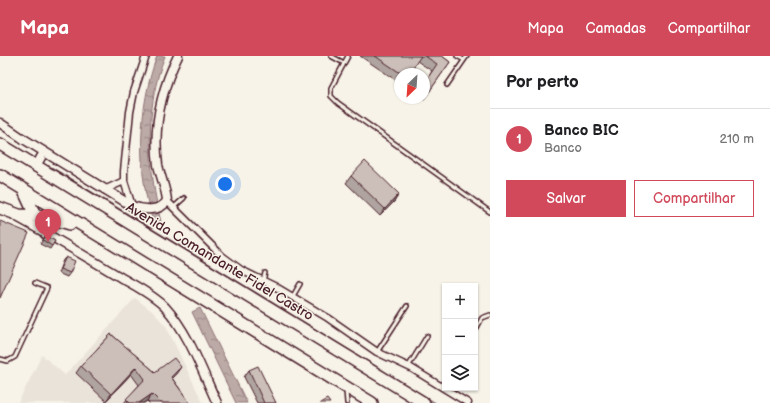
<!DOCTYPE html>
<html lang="pt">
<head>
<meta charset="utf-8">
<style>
	:root { --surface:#fff; --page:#f2f2f2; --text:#202124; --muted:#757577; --line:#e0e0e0; --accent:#d1495b }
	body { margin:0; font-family:"Balsamiq Sans",sans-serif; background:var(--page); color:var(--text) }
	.controls { position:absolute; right:12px; bottom:12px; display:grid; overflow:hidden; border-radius:0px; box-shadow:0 1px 3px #0004 }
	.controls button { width:36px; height:36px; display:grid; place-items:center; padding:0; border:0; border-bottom:1px solid var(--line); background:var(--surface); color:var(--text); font:20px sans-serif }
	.compass { position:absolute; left:394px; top:12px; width:36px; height:36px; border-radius:50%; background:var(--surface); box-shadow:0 1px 3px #0004; rotate:205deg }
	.you { position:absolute; left:225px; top:128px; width:14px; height:14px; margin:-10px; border:3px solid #fff; border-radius:50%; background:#1a73e8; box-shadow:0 0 0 6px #1a73e833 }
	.badge { display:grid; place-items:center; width:26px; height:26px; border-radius:50%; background:var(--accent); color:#fff; font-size:13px; font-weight:700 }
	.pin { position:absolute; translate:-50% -33px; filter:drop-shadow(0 1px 2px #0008) }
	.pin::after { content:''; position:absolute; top:21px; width:14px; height:12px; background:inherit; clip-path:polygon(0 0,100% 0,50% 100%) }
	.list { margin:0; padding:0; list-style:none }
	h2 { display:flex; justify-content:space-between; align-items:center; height:52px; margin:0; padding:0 16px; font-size:17px }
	h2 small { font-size:13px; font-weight:400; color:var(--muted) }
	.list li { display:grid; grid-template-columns:26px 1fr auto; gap:12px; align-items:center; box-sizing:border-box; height:60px; padding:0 16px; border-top:1px solid var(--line) }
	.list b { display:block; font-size:15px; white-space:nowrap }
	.list p { margin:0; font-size:13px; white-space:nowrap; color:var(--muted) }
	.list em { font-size:13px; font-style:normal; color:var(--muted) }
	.actions { display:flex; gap:8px; padding:12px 16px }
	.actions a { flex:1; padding:9px 0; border:1px solid var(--accent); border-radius:0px; text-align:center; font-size:14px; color:var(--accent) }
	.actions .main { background:var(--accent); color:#fff }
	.icon { flex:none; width:22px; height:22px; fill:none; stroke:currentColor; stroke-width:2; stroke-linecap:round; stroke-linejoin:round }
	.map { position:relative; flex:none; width:490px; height:347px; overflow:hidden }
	header { display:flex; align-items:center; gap:24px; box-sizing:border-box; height:56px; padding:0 20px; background:var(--accent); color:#fff }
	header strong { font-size:19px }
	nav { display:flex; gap:22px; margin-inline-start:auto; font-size:14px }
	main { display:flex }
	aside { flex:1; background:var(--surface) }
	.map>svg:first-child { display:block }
</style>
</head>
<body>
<header>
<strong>Mapa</strong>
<nav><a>Mapa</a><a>Camadas</a><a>Compartilhar</a></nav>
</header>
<main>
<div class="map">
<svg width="490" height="347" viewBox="0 0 490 347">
	<defs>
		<pattern id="water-ripples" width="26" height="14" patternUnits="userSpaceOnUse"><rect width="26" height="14" fill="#bcaaa7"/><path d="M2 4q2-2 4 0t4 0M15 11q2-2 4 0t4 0" fill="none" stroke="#9b8a88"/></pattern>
	</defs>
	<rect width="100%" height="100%" fill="#f7f3e8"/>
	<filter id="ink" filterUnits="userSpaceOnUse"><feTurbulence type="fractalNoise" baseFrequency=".025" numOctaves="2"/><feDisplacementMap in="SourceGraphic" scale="8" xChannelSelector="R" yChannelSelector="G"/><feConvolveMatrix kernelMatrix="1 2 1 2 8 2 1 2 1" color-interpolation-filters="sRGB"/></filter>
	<g filter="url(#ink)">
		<path fill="#eae3da" d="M135 242 152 255 166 270 203 347H18L42 299 65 319Z"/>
		<path fill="url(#water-ripples)" stroke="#8e7275" d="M157 0H165C144 52 148 113 161 166L154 168C136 117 138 51 157 0Z
			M200 252 247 347H236L192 256Z"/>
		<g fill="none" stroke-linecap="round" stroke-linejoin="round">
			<path stroke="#8e7275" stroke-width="2" d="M49 110 435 347
				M94 183 334 331"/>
			<defs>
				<path id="lane" d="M331 0 344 7
					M348 0 331 32V40L338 47 490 156
					M457 0 464 4
					M447 29 467 0
					M174 151 184 142
					M263 225 265 217
					M293 240 300 228
					M475 275 482 262 490 259
					M377 296 407 250
					M0 303 8 305 15 301 47 232 35 227
					M408 311 427 280
					M346 335 347 347"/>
				<path id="street" d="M104 134 124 125
					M167 145 222 200 241 214 276 231 328 262 377 296 411 312 468 347
					M132 150 124 125V115L130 56 134 36 146 0"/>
				<path id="secondary" d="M0 67 22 82 132 150C143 154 160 156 167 145 167 136 160 119 158 109 153 71 161 34 178 0
					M36 110 44 96
					M15 160C50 179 85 200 120 221 135 230 152 238 165 251 189 277 202 315 217 347"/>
				<path id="highway" d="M0 88 424 347
					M0 119 372 347
					M23 133 35 159 46 177
					M0 152 19 159 44 160 70 168"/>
			</defs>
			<use href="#lane" stroke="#4a1f2b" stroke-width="6"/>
			<use href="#street" stroke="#4a1f2b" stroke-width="9"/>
			<use href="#secondary" stroke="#4a1f2b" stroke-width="11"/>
			<use href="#highway" stroke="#4a1f2b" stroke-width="14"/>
			<use href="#lane" stroke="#f7f3e8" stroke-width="3"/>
			<use href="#street" stroke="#f7f3e8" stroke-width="6"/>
			<use href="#secondary" stroke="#f7f3e8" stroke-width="8"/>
			<use href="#highway" stroke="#f7f3e8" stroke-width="11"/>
		</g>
		<path fill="#afa49f" stroke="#4a1f2b" d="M360 0H442L450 6 424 43 422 42H424V21L427 23 432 15 417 5 412 13 420 18H400V27Z
			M351 120 399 138 394 146 380 160 346 127Z
			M46 180 55 185 50 193 40 188Z
			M66 201 70 217 67 221 58 217 63 204Z
			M111 278 155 316 176 318 172 322 190 347H149L147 345 144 347H124L139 329 131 318 106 345 76 317 81 310Z
			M249 314 276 347H257L244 321Z"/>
		<path fill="#8f8682" stroke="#4a1f2b" d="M399 138 394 146 380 160 385 153Z
			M136 311 131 318 106 345 111 338Z
			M181 311 176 318 166 328 171 321Z
			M152 338 147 345 144 347H139Z"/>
		<path fill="#ccbfb9" stroke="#4a1f2b" d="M375 0H421L412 13 420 18H402Z
			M425 0H442L450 6 429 36 424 33V21L427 23 437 8Z
			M365 105 399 138 385 153 351 120Z
			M0 165 29 177 0 242Z
			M46 180 55 185 52 190 43 184Z
			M66 201 75 205 70 217 60 213Z
			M111 278 155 316 174 302 181 311 171 321 190 347H161L152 338 139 347H130L126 343 145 323 136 311 111 338 81 310Z
			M258 310 276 347H264L249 314Z
			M327 343 330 347H320Z"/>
	</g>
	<g text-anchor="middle" stroke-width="3" stroke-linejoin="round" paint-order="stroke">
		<g font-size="14" fill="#4a1f2b" stroke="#f7f3e8">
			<text transform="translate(220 205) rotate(31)" y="5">Avenida Comandante Fidel Castro</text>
		</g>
	</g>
</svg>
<div class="controls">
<button>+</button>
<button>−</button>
<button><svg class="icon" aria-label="layers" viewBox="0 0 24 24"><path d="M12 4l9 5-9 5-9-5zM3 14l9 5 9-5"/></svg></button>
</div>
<svg class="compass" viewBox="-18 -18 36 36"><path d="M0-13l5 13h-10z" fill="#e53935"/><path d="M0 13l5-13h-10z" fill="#757577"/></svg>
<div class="you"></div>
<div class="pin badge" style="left:48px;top:186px">1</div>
</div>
<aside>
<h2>Por perto<small></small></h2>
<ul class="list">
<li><span class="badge">1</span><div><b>Banco BIC</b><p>Banco</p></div><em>210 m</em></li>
</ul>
<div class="actions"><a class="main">Salvar</a><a>Compartilhar</a></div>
</aside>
</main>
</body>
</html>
